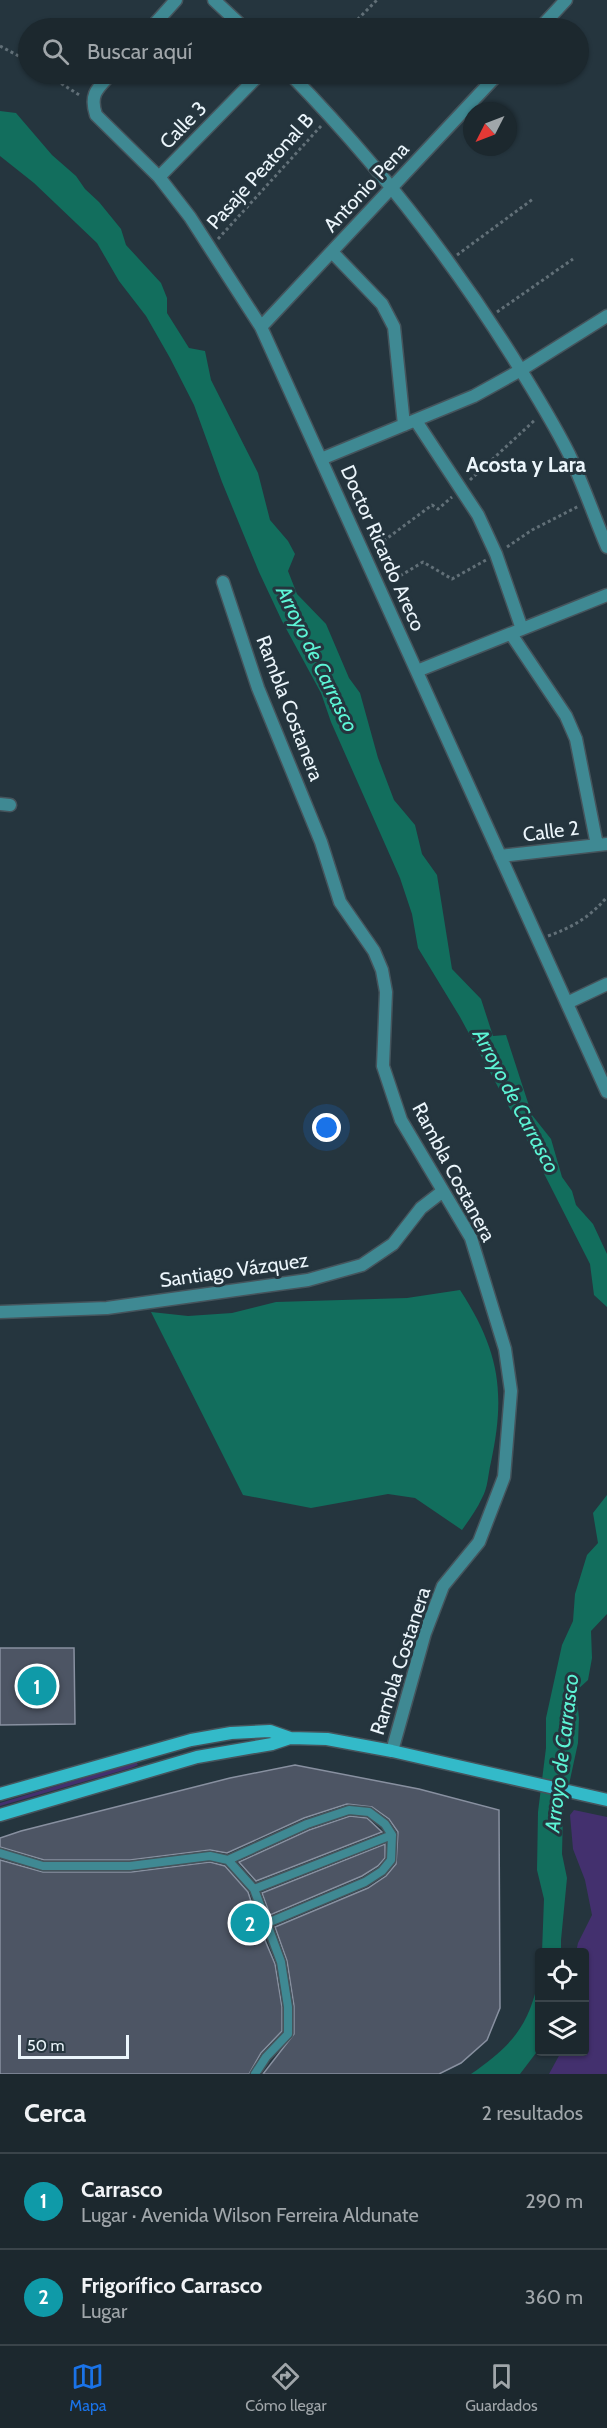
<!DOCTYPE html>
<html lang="es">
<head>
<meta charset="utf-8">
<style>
	:root { --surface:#1c282e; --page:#253036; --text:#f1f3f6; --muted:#a0a6aa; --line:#3a444a; --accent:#1a73e8 }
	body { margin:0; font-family:Cabin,sans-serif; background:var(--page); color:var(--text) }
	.controls { position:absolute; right:18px; bottom:18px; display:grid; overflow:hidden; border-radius:6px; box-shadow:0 2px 4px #0004 }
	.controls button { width:54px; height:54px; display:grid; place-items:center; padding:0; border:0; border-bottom:2px solid var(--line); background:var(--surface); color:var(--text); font:30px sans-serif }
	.compass { position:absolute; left:463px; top:102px; width:54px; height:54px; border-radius:50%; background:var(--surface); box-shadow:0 2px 4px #0004; rotate:228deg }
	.scale { position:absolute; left:18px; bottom:15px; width:111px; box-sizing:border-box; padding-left:6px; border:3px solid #ebf5fb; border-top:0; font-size:16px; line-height:21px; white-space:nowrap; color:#ebf5fb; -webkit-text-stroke:4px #25353e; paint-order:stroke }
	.you { position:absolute; left:327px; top:1128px; width:21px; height:21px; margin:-15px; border:4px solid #fff; border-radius:50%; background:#1a73e8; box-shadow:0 0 0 9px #1a73e833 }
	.badge { display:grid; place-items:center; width:39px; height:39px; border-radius:50%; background:var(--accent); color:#fff; font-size:20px; font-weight:700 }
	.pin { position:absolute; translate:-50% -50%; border:3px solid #fff; box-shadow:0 2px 6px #0006 }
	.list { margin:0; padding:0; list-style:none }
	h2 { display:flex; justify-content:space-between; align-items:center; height:78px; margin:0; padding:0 24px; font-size:26px }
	h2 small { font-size:20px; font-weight:400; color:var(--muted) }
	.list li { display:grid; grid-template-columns:39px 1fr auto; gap:18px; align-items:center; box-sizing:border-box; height:96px; padding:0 24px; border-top:2px solid var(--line) }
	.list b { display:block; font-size:22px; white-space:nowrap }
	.list p { margin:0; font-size:20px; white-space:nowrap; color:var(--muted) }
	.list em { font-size:20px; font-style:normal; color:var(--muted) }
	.icon { flex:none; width:33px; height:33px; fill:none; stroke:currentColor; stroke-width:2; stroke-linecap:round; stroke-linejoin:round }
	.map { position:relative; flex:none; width:607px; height:2074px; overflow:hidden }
	.search { position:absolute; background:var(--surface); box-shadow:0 2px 4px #0004; left:18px; right:18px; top:18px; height:66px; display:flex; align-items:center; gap:15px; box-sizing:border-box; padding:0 21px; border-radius:33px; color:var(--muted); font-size:22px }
	.sheet { height:270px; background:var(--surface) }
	nav { display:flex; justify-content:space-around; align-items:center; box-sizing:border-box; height:84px; border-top:2px solid var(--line); background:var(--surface); font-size:16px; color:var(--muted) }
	nav a { display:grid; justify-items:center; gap:3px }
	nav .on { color:var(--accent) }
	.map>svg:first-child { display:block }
</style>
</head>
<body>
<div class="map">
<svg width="607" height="2074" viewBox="0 0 607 2074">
	<rect width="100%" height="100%" fill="#25353e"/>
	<path fill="#43306e" d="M136 1762 138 1765 131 1768 0 1806V1803Z
		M574 1810 607 1817V2074H549L561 2052H584V1952H576L578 1943 592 1915 585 1880 573 1849 570 1815Z"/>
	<path fill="#126e5d" d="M0 111 16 113 52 155 76 176 85 189 99 202 121 229 126 245 161 283 167 298V313L189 348 205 351 211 380 258 473 270 520 288 541 295 554 288 571 297 594 326 624 349 678 360 693 378 758 394 800 415 825 422 854 437 875 452 969 481 999 493 1036 506 1035 532 1115 551 1139 562 1177 572 1191 576 1205 593 1224 607 1254V1307L594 1295 590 1264 528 1142 460 1017 418 948 412 914 400 878 331 722 321 693 282 621 259 572 222 482 194 405 170 358 146 316 119 281 97 243 34 183 0 156Z
		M460 1290C499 1350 506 1392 491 1462 488 1474 488 1488 482 1498 477 1509 469 1520 462 1530L415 1498 388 1494 311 1508 243 1495 151 1312 188 1316 232 1313 276 1302 407 1298Z
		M607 1495V1614L591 1631 592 1658 588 1680 576 1691 579 1718 578 1743 563 1812 562 1854 567 1878 561 1940V1952H542L544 1899 537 1870 538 1812 546 1748V1718L562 1645 573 1621 575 1594 587 1555 598 1543 593 1513Z
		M539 1976V2049L520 2074H471C511 2046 530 2026 539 1976Z"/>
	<path fill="#4d5564" stroke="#8890a0" stroke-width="1.5" d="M0 1648H74L75 1724 0 1725Z
		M295 1765 419 1789 499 1810 500 2008 487 2040 461 2063 439 2074H263L294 2034V2006L287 1961 275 1927 368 1888 386 1876 396 1864 398 1832 389 1819 372 1807 347 1804 304 1818 227 1853 210 1850 130 1860H44L0 1847V1838L21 1831 230 1778Z
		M350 1816 367 1818 382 1832 256 1881 239 1862 309 1830Z
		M385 1844V1858L378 1866 362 1876 270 1915 262 1893Z
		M0 1860 43 1872H131L210 1862 225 1866 248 1892 259 1926 275 1964 282 2007V2031L261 2053 249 2074H0Z"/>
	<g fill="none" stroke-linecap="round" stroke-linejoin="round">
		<defs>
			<path id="service" d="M0 1853 43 1866H130L210 1856 228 1860 254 1889 281 1962 288 2007V2034L266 2057 255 2074
				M228 1860 307 1824 349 1810 369 1812 385 1824 392 1835 391 1860 382 1871 365 1882 265 1924
				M254 1889 392 1835"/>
			<path id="minor" d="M214 0 244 28
				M151 28 176 0
				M540 28 566 0
				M111 74C98 88 89 94 96 115L159 177 190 217 261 327 607 1092
				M290 74C374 160 448 254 512 356 532 388 552 420 569 454 583 484 594 516 607 547
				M159 177 260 74
				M332 252 382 304 394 327 404 425
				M261 327 498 74
				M416 421 478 515 496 554 522 629
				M321 459 474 396 521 370 607 316
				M223 582 258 688 321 842 340 902 374 951 382 970 386 992 383 1066 401 1120 471 1238 505 1349 511 1391 504 1477 479 1542 443 1586 425 1633 392 1751
				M511 634 566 716 576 739 597 845
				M417 671 607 595
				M0 804 10 805
				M500 856 607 844
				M567 1003 607 984
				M0 1312 107 1308 308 1280 362 1265 393 1244 421 1208 443 1191"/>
			<path id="secondary" d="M0 1794 191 1740 231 1733 270 1731 290 1738 327 1739 392 1751 607 1800
				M0 1815 197 1757 272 1744 290 1738"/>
		</defs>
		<use href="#service" stroke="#45545c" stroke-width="11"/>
		<use href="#minor" stroke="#45545c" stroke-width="15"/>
		<use href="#secondary" stroke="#45545c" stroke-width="15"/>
		<path stroke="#627078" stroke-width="3" stroke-dasharray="3 3" stroke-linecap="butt" d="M349 28 377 0
			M0 46 28 61
			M46 74 81 96
			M218 239 321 126
			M457 255 533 199
			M497 312 573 259
			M470 480 536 419
			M507 547 532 530 579 506
			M374 548 432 505 438 509 452 497
			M390 582 423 562 452 579 486 560
			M548 936C573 927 590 917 607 897"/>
		<use href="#service" stroke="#3f8993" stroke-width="8"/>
		<use href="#minor" stroke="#3f8993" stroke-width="12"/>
		<use href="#secondary" stroke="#33bac9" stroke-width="12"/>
	</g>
	<g text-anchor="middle" stroke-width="6" stroke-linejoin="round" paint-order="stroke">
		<g font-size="20" fill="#ebf5fb" stroke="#25353e">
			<text transform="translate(183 125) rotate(-46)" y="7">Calle 3</text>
			<text transform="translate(260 171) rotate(-48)" y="7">Pasaje Peatonal B</text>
			<text transform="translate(366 187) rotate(-47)" y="7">Antonio Pena</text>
			<text transform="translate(383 548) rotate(66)" y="7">Doctor Ricardo Areco</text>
			<text transform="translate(290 708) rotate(69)" y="7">Rambla Costanera</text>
			<text transform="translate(551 831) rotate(-7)" y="7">Calle 2</text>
			<text transform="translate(454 1172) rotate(62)" y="7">Rambla Costanera</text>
			<text transform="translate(234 1270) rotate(-8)" y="7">Santiago Vázquez</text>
			<text transform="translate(400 1661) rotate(-72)" y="7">Rambla Costanera</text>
		</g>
		<g font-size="21" font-weight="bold" fill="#ebf5fb" stroke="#25353e">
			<text x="526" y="472">Acosta y Lara</text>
		</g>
		<g font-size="21" font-style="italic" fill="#5cf4d5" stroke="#25353e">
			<text transform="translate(317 659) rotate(64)" y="7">Arroyo de Carrasco</text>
			<text transform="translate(516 1101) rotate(62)" y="7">Arroyo de Carrasco</text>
			<text transform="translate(562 1753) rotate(-83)" y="7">Arroyo de Carrasco</text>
		</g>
	</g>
</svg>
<div class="controls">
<button><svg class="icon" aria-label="locate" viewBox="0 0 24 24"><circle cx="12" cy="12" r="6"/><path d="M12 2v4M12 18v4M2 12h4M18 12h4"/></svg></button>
<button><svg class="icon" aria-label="layers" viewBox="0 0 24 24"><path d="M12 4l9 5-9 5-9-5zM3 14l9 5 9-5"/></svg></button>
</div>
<svg class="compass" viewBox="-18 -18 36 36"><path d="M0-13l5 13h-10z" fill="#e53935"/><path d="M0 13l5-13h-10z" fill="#a0a6aa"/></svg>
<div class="scale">50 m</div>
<div class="you"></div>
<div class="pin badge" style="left:37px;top:1686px;background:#0f9aa8">1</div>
<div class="pin badge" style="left:250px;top:1923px;background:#0f9aa8">2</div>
<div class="search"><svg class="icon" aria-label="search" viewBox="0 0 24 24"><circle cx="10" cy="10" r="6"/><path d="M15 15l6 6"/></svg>Buscar aquí</div>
</div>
<section class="sheet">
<h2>Cerca<small>2 resultados</small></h2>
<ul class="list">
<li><span class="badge" style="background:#0f9aa8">1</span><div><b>Carrasco</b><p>Lugar · Avenida Wilson Ferreira Aldunate</p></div><em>290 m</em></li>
<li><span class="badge" style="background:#0f9aa8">2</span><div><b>Frigorífico Carrasco</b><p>Lugar</p></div><em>360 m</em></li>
</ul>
</section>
<nav>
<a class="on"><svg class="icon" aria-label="map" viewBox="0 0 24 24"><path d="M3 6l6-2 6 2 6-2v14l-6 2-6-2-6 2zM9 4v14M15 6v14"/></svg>Mapa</a>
<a><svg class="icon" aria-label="directions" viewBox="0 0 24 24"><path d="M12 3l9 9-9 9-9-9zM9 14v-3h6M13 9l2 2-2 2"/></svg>Cómo llegar</a>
<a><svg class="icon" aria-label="saved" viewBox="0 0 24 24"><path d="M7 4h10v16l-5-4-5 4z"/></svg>Guardados</a>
</nav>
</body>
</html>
